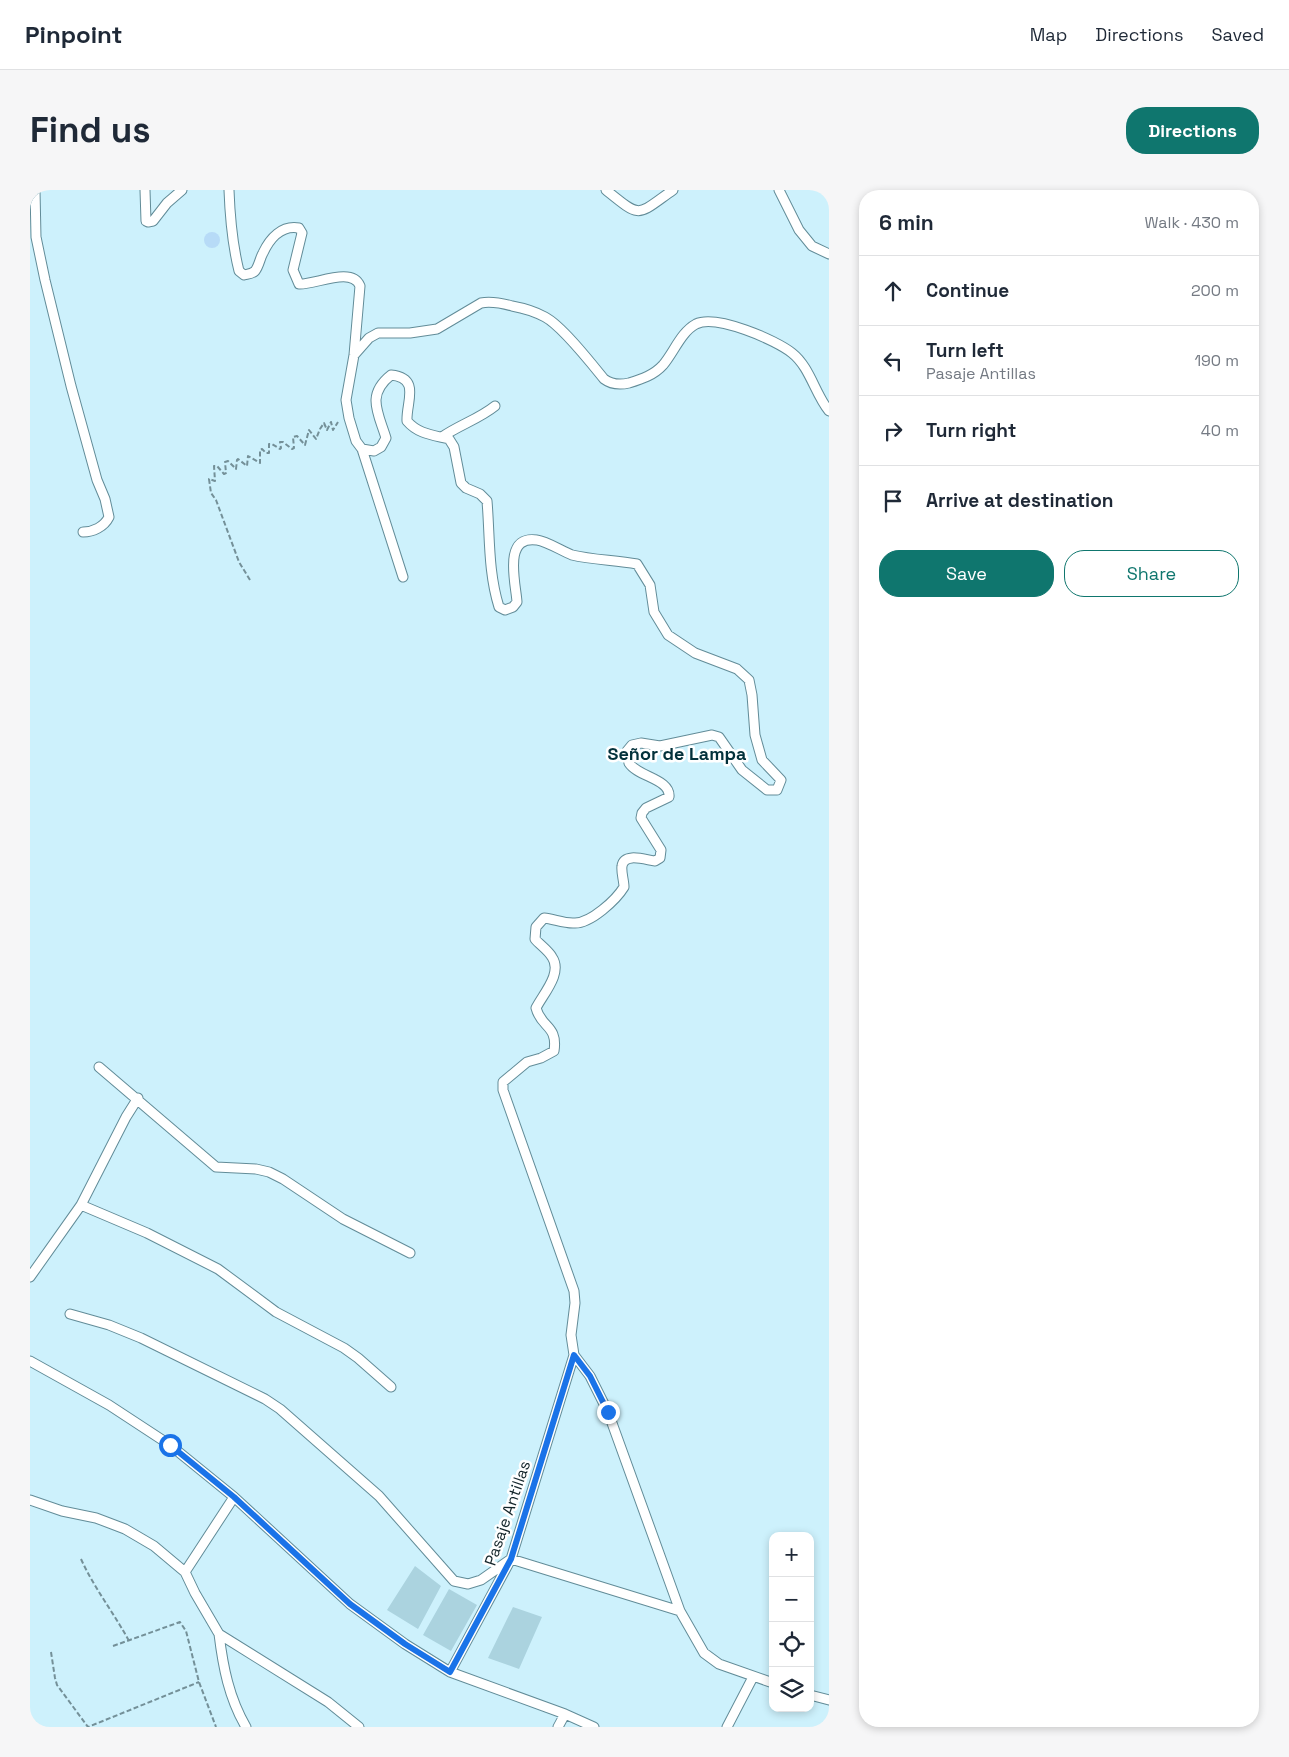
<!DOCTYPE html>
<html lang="en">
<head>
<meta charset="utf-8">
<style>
	:root { --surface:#fff; --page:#f6f6f7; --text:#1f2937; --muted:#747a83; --line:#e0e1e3; --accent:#0f766e }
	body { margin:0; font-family:"Space Grotesk",sans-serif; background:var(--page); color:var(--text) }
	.controls { position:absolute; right:15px; bottom:15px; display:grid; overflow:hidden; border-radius:10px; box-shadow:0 2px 8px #0003 }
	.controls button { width:45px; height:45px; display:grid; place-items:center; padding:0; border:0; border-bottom:1px solid var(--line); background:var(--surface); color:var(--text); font:25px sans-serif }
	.stop { position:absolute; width:15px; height:15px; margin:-11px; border:4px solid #1a73e8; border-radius:50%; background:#fff }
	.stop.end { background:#1a73e8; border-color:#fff; box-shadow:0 1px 5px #0008 }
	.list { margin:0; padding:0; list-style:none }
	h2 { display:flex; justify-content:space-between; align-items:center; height:65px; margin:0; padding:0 20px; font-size:21px }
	h2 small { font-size:16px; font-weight:400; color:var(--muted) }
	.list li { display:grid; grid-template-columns:32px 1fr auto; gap:15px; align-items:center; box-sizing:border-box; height:70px; padding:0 20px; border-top:1px solid var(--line) }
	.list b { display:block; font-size:19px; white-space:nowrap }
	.list p { margin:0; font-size:16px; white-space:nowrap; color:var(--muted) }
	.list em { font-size:16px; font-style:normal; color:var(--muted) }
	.actions { display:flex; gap:10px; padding:15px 20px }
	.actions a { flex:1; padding:11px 0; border:1px solid var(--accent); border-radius:20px; text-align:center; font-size:18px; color:var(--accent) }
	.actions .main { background:var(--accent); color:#fff }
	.icon { flex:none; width:28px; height:28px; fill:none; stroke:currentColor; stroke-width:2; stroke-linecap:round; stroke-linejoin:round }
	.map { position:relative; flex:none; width:799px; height:1537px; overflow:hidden; border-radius:20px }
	header { display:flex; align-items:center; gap:30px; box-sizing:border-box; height:70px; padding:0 25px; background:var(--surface); border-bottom:1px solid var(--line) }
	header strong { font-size:24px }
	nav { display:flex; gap:28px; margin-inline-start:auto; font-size:18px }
	.intro { display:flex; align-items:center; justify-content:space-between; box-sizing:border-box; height:120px; padding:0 30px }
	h1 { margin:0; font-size:35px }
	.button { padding:12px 22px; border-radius:20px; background:var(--accent); color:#fff; font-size:18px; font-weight:700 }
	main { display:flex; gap:30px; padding:0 30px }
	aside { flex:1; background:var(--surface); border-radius:20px; box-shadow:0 2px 8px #0003 }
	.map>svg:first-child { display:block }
</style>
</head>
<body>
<header>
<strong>Pinpoint</strong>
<nav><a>Map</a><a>Directions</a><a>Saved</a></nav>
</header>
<div class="intro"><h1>Find us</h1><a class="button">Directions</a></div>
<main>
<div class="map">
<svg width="799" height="1537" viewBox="0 0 799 1537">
	<rect width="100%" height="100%" fill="#cdf1fc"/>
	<path fill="#abd3df" d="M385 1376 411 1396 388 1439 357 1420Z
		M419 1399 447 1415 421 1461 393 1445Z
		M483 1417 512 1427 489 1479 458 1468Z"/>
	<path fill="#b7dbf7" d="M174 50a8 8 0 1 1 16 0a8 8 0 1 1-16 0Z"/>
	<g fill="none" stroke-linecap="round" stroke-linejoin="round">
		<defs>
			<path id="street" d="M5 0 6 47 15 90 41 196 67 290 75 309 79 327C74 337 63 342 53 342
				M115 0 116 31 118 32 123 31 137 13 152 0
				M199 0C200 28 202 53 209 81L214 85C218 84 222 84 225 81 229 76 230 68 233 63 240 48 252 35 269 38L272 43 263 80 269 94C285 95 322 76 330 96L324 165 316 210 319 228 326 251 332 259 344 261 351 257 356 248C348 222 336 205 361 185 391 188 376 212 377 231 388 244 403 245 419 249L424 257 431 293 436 298 450 304 457 311C460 346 458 382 469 417L475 420 483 417 487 412C486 394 472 345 507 350 516 351 532 361 542 365 563 370 586 370 607 374L620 395 624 422 638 445 665 463 707 479 719 490 722 505 725 545 732 570 751 590 747 600H737L712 580 689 547 682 545 630 556 611 553 602 555 597 561C598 565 598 570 599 573 608 587 641 589 639 607L616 618 612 623 611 628 631 660 630 668 625 671C616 670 594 662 592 676 591 682 594 691 594 697 586 710 561 733 545 733 535 734 524 729 514 728L506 737 505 749C510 755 518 760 522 767 533 783 513 804 506 818 511 838 528 835 524 861L511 868 497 872 473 892V900L544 1101 545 1113 541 1145 544 1165 560 1186 578 1222 650 1421 674 1463 689 1474 743 1493
				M576 0C612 29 606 26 643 0
				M749 0 769 40 782 56 799 64
				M324 165 339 148 348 143H380L407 139 451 113C461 111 471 113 482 116 493 118 504 121 515 127 532 136 561 173 574 189 582 195 590 195 599 193 612 189 624 185 633 175 644 162 651 142 666 134 686 124 746 150 762 163 780 177 785 204 799 221
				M412 247C429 235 449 229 465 216
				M332 259 373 387
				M69 877 186 977 226 979 239 982 253 989 313 1029 380 1063
				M51 1015 117 1043 188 1079 246 1122 314 1158 328 1168 361 1197
				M0 1087 51 1015 96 927 108 908
				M40 1124 79 1135 111 1148 235 1209 250 1219 349 1306 424 1391 438 1394 451 1390 481 1369 650 1421
				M0 1171 79 1215 140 1255 204 1307 320 1414 375 1454 420 1482 535 1524 564 1537
				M0 1310 32 1321 66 1328 95 1339 124 1356 155 1382 165 1403 189 1444 298 1512 329 1537
				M155 1382 204 1307
				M189 1444C193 1477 199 1508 216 1537
				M420 1482 481 1369 544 1165
				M780 1505 799 1510
				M528 1537 535 1524
				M697 1537 723 1487"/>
		</defs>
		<use href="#street" stroke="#628c98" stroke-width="11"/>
		<path stroke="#749098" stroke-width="2" stroke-dasharray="5 2.5" stroke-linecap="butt" d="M220 390 209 372 186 310 181 303 179 289 185 291 184 276H187L194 284 196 283 195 272 198 271 206 279 207 270 208 269 217 276 218 266 230 273V260L232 259 236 263H239V254H242L250 259 251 258 250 252H253L262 259 264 258 263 247 267 246 275 255 279 240 286 249 290 239 294 233 297 240 301 232 303 240 308 232
			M51 1369C64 1398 84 1423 99 1451
			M83 1456 150 1432 156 1441 169 1492 186 1537
			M21 1462 25 1488 27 1495 58 1537 169 1492"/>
		<use href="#street" stroke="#fff" stroke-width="9"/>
	</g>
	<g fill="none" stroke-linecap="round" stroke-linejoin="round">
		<path stroke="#1a73e8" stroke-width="6" d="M140 1255 204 1307 320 1414 375 1454 420 1482 481 1369 544 1165 560 1186 578 1222"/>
	</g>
	<g text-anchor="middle" stroke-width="5" stroke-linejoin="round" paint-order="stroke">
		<g font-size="16" fill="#13252a" stroke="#fff">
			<text transform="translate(477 1323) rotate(-71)" y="6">Pasaje Antillas</text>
		</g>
		<g font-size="18" font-weight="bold" fill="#03313b" stroke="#fff">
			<text x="647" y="570">Señor de Lampa</text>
		</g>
	</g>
</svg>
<div class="controls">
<button>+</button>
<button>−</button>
<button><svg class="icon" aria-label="locate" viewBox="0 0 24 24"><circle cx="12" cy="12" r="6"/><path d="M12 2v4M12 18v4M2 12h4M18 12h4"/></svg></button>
<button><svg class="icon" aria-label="layers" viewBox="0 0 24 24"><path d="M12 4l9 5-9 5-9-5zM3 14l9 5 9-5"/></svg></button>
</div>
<div class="stop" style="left:140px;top:1255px"></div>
<div class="stop end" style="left:578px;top:1222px"></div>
</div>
<aside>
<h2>6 min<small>Walk · 430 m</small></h2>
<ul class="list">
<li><svg class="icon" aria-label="ahead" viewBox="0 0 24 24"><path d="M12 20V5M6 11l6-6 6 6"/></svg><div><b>Continue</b></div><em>200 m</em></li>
<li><svg class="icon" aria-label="left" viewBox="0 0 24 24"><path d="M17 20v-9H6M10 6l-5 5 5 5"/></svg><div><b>Turn left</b><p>Pasaje Antillas</p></div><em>190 m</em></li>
<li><svg class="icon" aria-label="right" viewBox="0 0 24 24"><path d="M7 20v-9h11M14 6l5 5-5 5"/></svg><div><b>Turn right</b></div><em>40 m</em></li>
<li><svg class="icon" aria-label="arrive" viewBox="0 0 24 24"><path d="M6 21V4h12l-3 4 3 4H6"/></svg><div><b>Arrive at destination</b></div></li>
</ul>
<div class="actions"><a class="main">Save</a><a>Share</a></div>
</aside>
</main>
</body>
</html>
